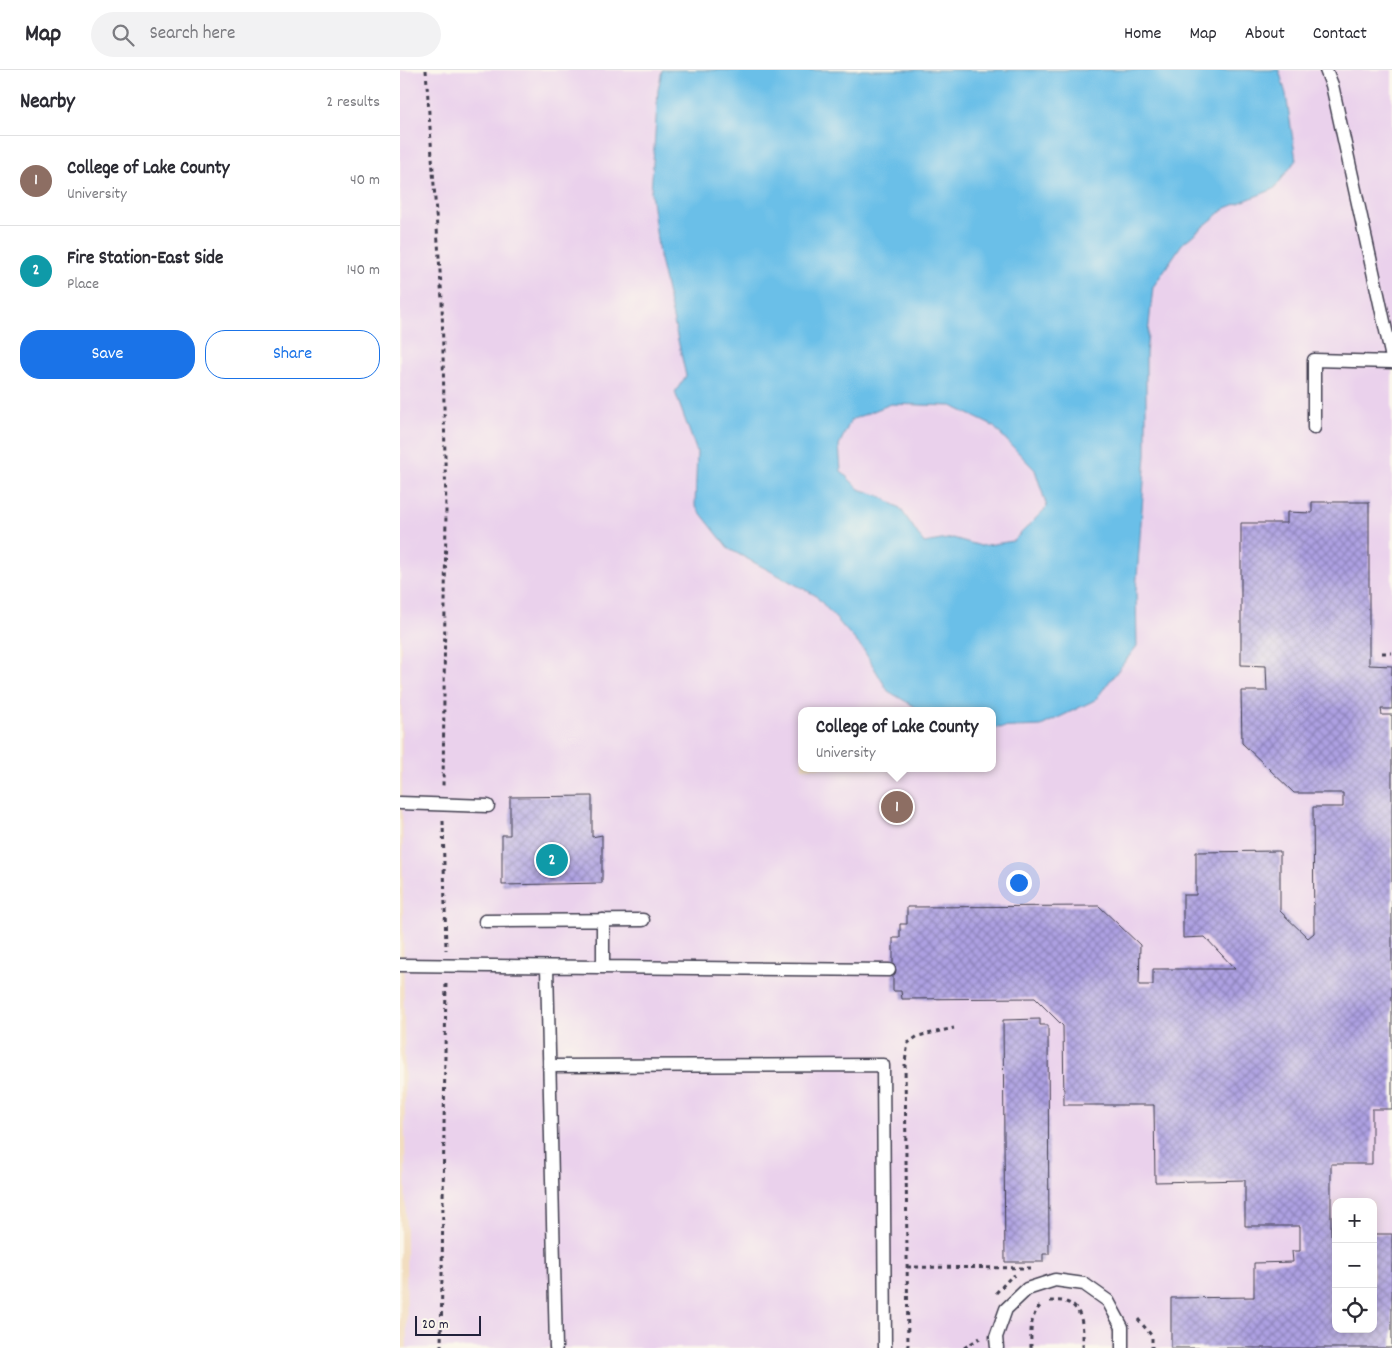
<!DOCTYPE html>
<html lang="en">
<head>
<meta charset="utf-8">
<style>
	:root { --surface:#fff; --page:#f2f2f3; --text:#2b2b33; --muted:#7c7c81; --line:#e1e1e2; --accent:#1a73e8 }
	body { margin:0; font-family:Dekko,sans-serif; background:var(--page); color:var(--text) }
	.controls { position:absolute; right:15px; bottom:15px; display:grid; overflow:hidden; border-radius:10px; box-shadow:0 2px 12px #0003 }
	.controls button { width:45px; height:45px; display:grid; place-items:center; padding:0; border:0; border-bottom:1px solid var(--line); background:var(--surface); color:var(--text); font:25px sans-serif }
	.scale { position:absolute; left:15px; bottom:12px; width:66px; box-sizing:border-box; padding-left:5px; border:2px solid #22223b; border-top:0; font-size:14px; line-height:18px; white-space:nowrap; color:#22223b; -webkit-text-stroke:4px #fbf7ec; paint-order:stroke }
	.you { position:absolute; left:618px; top:812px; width:18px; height:18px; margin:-12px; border:4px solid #fff; border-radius:50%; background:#1a73e8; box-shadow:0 0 0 8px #1a73e833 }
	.badge { display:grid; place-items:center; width:32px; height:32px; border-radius:50%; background:var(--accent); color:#fff; font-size:16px; font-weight:700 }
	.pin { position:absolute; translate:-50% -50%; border:2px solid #fff; box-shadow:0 1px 5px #0006 }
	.popup { position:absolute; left:398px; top:637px; width:198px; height:65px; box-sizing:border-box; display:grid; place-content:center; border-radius:10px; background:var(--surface); filter:drop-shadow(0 1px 4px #0005); font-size:16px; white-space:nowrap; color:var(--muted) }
	.popup b { font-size:19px; color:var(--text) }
	.popup::after { content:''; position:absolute; left:50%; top:100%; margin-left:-10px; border:10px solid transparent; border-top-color:var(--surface) }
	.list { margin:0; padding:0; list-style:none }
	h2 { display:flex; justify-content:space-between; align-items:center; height:65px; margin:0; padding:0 20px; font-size:21px }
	h2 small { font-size:16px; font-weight:400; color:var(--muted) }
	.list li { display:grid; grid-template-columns:32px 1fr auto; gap:15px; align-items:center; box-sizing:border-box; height:90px; padding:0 20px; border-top:1px solid var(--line) }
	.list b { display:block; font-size:19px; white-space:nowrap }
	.list p { margin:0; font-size:16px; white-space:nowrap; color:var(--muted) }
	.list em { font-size:16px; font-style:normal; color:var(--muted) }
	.actions { display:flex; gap:10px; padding:15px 20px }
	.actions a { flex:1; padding:11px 0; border:1px solid var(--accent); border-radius:20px; text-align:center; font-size:18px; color:var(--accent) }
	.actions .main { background:var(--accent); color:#fff }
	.icon { flex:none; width:28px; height:28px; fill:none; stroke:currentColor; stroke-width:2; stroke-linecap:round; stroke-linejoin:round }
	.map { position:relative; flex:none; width:992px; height:1278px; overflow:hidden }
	header { display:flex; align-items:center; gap:30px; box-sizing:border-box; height:70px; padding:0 25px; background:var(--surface); border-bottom:1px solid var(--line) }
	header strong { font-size:24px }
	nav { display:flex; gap:28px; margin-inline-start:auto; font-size:18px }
	.search { width:350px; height:45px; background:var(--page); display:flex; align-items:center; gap:12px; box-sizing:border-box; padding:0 18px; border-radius:28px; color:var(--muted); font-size:19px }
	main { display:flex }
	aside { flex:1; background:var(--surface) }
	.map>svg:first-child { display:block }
</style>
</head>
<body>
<header>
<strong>Map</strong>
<div class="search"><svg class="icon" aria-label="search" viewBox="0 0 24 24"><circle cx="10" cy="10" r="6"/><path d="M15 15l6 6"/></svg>Search here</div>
<nav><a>Home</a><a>Map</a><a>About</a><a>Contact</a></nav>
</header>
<main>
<aside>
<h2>Nearby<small>2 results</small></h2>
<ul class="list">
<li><span class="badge" style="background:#8d6e63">1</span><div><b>College of Lake County</b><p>University</p></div><em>40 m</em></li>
<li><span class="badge" style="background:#0f9aa8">2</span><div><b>Fire Station-East Side</b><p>Place</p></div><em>140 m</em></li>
</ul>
<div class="actions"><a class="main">Save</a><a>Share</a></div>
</aside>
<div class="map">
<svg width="992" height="1278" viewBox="0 0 992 1278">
	<defs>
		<pattern id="building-cross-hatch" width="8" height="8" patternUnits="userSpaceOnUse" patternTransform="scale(1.25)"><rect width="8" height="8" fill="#ada0e2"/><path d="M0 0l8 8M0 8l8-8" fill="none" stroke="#8c82b8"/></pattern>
	</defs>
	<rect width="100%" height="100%" fill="#fbf7ec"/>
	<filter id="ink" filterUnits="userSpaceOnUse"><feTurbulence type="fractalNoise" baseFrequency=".02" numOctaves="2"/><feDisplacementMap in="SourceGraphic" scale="10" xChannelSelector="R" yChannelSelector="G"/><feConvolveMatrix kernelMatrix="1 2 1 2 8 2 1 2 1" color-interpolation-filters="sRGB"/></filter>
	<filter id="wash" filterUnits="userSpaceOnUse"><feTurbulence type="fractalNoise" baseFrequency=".0096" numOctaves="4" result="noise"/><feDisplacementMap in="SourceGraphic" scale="20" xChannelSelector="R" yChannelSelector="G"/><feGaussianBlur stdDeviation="1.12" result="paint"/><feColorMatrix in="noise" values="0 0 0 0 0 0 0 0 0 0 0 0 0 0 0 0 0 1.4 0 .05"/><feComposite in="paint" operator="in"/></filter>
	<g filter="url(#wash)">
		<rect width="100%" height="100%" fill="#f2ddbf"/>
		<path fill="#ead1ec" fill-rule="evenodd" d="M0 0H992V1278H7L0 493ZM402 641H592V698H402ZM936 1132H973V1259H936Z"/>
		<path fill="#6bbfe8" stroke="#467092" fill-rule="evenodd" d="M262 0H879L886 24 896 90 874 119 826 138 782 174 753 217 746 283V384L736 521 737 576 695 630 641 656 592 658V641H522L488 621 463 579 415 525 329 479 295 436 297 382 275 322 286 306 259 185 251 122 258 20ZM491 334 552 336 593 356 635 400 647 437 613 471 581 476 553 468 524 473 500 438 478 425 459 419 441 401 439 375 451 350Z"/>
		<g id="blocks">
			<path fill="url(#building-cross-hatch)" d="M912 432H969V595L992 596V639H981L982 645H992V1039H972V1094H931V1165H936V1259H973V1164H992V1278H771V1228L854 1227V1193L893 1192 892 1181H900V1156H845V1110L755 1112 754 1035H664L663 956 635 928 502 929 501 921H493V868H500V854H507V837L699 836 740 875 739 915H753V899H835L805 867 783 868V825H796V782L880 781V841L908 868 914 863 913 737H943V723H894L842 673 841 621H867L866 596 841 595V453H887V442L912 443Z
				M192 726V767L202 765V813L102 815V765H110V727Z
				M640 949V955H648L649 1184H643V1192H605L603 950Z"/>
		</g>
	</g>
	<g filter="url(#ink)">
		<use href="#blocks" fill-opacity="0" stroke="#413e4f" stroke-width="1"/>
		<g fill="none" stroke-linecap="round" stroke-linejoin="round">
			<defs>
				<path id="service" d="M926 0 932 15 992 288
					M914 358V290L992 292
					M0 733 88 736
					M203 850V897
					M85 851 243 850
					M0 895 489 900
					M147 897 156 1278
					M149 996 483 995 485 1278
					M597 1278 596 1267 606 1239 627 1219 655 1210 684 1214 708 1231 722 1257V1278"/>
			</defs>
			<use href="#service" stroke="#413e4f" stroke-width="15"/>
			<path stroke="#413e4f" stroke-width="3" stroke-dasharray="4 4" stroke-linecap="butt" d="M26 0 42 230 46 441 43 718
				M982 583H992
				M43 751 46 880
				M507 1197 632 1198
				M596 1223 611 1207 615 1205
				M650 1231C655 1231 661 1230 666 1232 685 1238 683 1262 683 1278
				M738 1249 752 1266V1278
				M41 1278 46 911
				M508 1278 505 992 508 973 518 966 554 958
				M564 1278 580 1268
				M631 1278C631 1262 629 1246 642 1234"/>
			<use href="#service" stroke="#fff" stroke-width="12"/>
		</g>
	</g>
</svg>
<div class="controls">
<button>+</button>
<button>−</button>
<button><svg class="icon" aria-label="locate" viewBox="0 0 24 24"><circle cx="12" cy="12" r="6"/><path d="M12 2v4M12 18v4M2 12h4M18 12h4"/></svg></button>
</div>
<div class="scale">20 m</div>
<div class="you"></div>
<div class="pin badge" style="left:497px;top:737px;background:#8d6e63">1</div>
<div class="popup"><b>College of Lake County</b>University</div>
<div class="pin badge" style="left:152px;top:790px;background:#0f9aa8">2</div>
</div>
</main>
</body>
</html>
